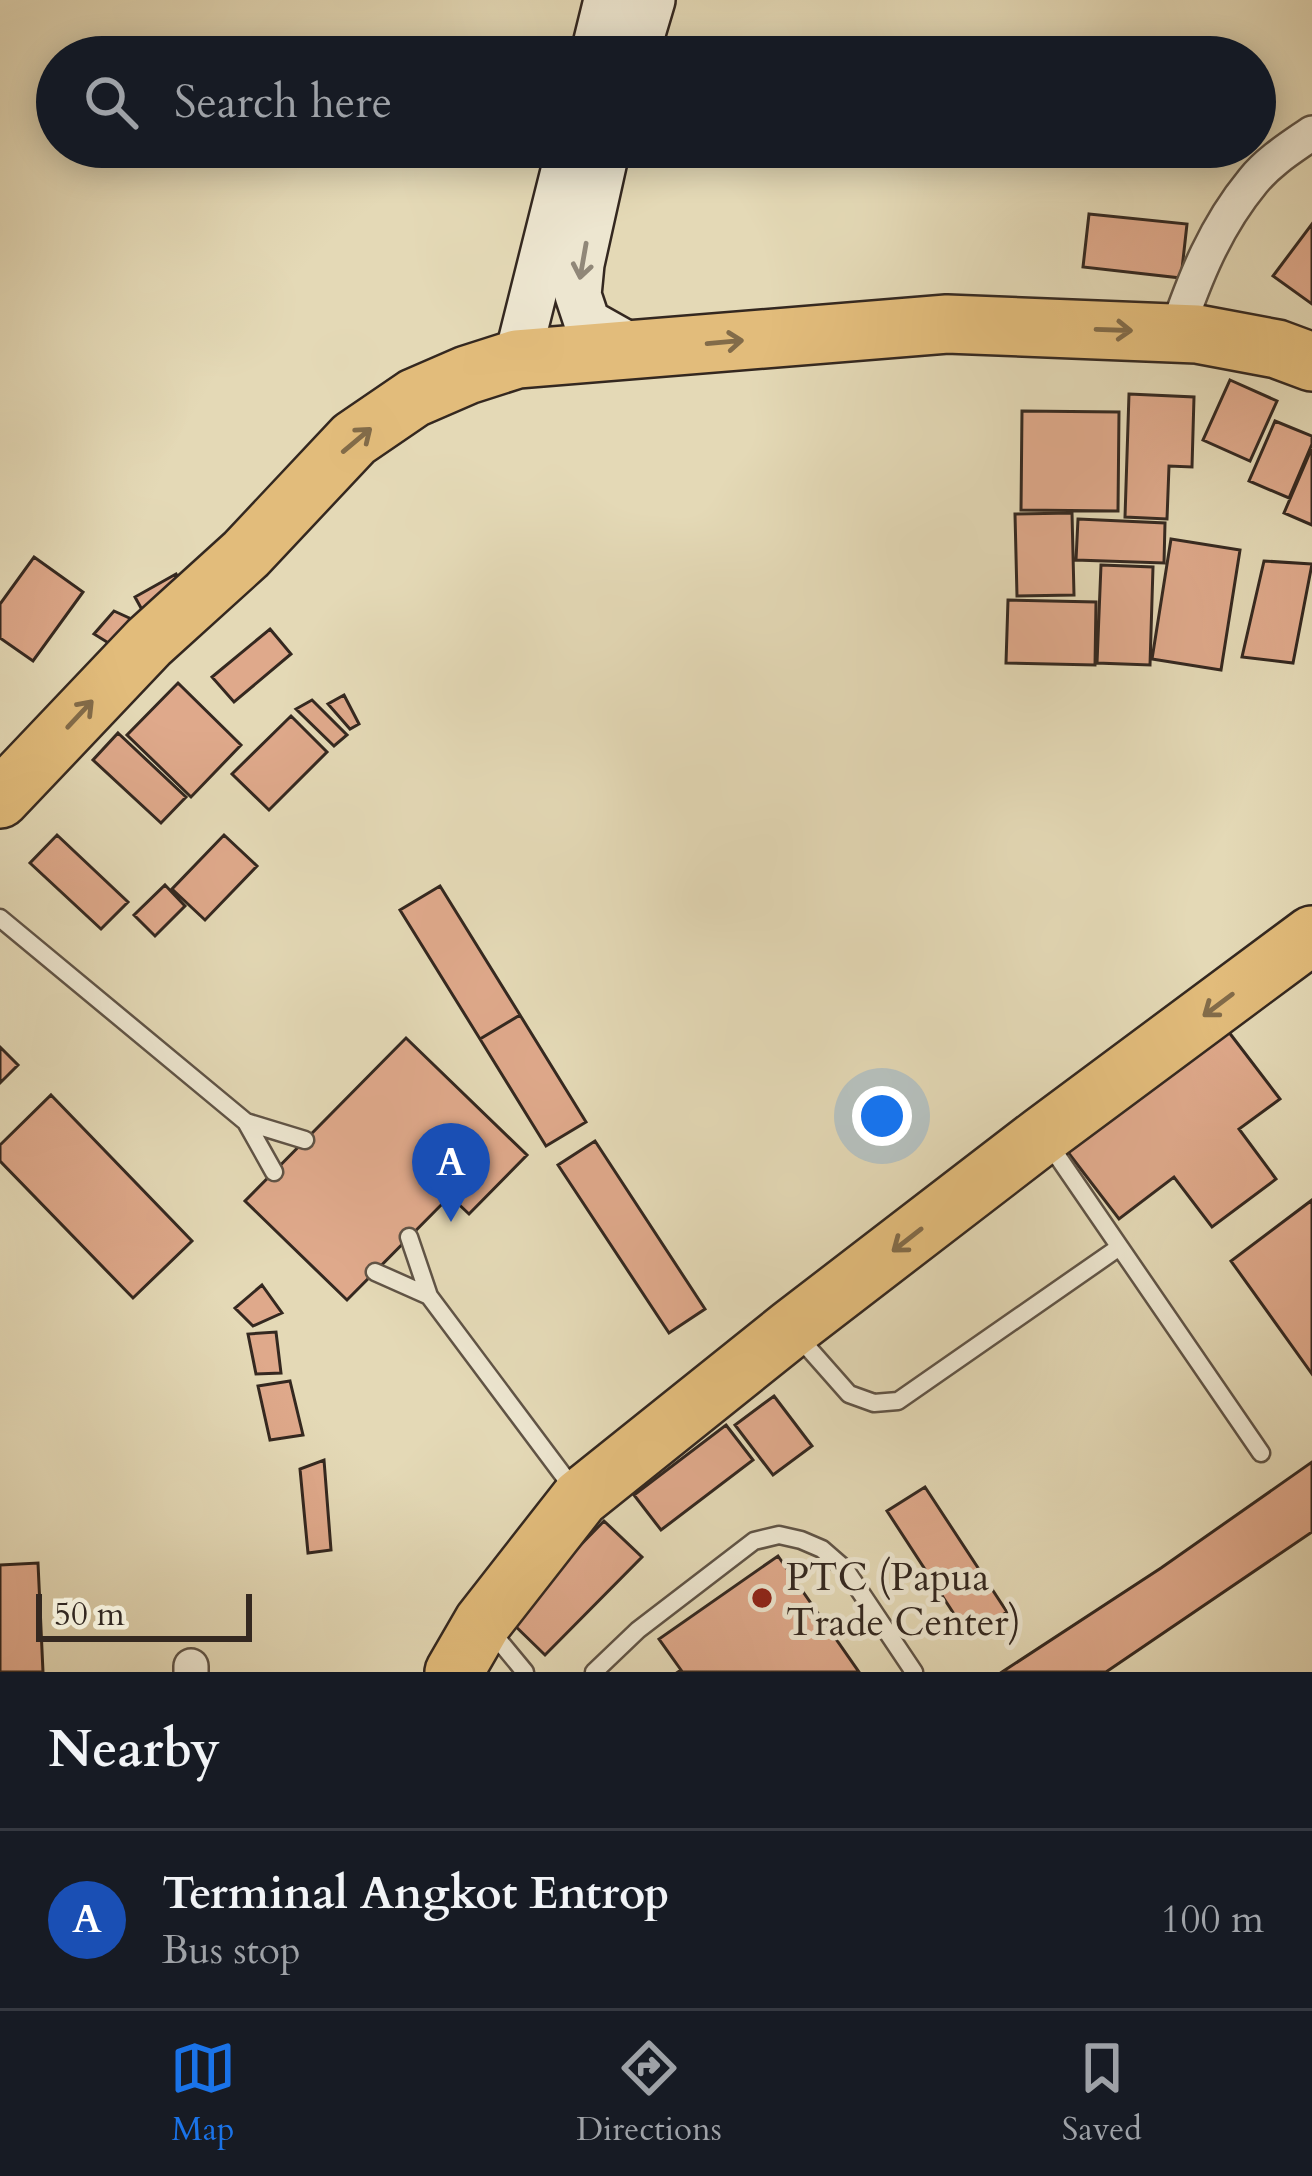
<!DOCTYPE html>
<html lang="en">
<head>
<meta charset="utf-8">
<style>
	:root { --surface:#171b24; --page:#242831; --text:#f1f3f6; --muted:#9ea1a6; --line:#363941; --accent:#1a73e8 }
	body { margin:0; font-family:Cardo,serif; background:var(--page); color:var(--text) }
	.scale { position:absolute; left:36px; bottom:30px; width:216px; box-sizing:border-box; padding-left:12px; border:6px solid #342820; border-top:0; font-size:33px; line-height:42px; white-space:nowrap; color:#342820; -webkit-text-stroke:9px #ede6d0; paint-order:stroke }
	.you { position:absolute; left:882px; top:1116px; width:42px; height:42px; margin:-30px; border:9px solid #fff; border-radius:50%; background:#1a73e8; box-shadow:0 0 0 18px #1a73e833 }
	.badge { display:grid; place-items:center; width:78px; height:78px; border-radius:50%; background:var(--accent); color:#fff; font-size:39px; font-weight:700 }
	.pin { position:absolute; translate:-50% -99px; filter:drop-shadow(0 3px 6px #0008) }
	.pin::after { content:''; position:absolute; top:63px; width:42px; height:36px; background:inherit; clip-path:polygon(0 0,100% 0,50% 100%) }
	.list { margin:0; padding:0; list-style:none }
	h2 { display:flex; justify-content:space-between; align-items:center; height:156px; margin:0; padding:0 48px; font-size:51px }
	h2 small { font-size:39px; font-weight:400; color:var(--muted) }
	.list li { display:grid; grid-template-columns:78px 1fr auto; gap:36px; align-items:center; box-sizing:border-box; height:180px; padding:0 48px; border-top:3px solid var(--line) }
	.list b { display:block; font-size:45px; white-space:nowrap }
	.list p { margin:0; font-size:39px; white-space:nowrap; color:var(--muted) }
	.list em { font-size:39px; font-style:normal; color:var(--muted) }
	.icon { flex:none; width:66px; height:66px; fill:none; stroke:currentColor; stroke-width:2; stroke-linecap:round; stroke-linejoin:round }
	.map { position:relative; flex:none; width:1312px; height:1672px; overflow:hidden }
	.search { position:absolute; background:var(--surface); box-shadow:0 6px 30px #0003; left:36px; right:36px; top:36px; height:132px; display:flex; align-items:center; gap:30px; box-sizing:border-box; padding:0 42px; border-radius:66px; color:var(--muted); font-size:45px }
	.sheet { height:336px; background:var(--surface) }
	nav { display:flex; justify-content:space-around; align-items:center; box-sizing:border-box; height:168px; border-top:3px solid var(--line); background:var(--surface); font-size:33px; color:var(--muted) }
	nav a { display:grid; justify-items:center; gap:6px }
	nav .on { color:var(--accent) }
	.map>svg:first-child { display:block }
</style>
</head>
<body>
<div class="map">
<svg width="1312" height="1672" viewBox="0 0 1312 1672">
	<rect width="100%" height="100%" fill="#e4d9b6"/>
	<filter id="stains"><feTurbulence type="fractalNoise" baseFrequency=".00167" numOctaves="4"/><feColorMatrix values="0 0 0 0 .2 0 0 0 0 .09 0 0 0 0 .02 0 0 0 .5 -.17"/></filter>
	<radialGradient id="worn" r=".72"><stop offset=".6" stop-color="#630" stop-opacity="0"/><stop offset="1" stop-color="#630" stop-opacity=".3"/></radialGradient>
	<path fill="#dfa98b" stroke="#342820" stroke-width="3" d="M1089 214 1187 224 1181 278 1083 267Z
		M1312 224V304L1273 276Z
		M1230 380 1277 401 1250 461 1203 440Z
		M1129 394 1194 397 1192 467 1169 466 1167 519 1125 517Z
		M1022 411 1119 412 1118 511 1021 510Z
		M1275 421 1312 436V444L1289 498 1249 481Z
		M1311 450 1312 451V525L1284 513Z
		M1072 513 1074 595 1017 596 1015 514Z
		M1078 519 1165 523 1164 563 1076 560Z
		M1171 539 1240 550 1221 670 1152 659Z
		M34 557 83 592 33 661 0 638V604Z
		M1264 561 1312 564 1293 663 1242 657Z
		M1101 565 1153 567 1150 665 1097 663Z
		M176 574 185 592 146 617 135 597Z
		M1008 600 1096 602 1095 665 1006 663Z
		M114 611 140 623 123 652 94 634Z
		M270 629 291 654 234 702 212 677Z
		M178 683 241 745 191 797 127 735Z
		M344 695 359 724 350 729 328 704Z
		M312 700 347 735 334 746 296 709Z
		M291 716 327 752 269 810 232 774Z
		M118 733 186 797 161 823 93 760Z
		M57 835 128 902 101 929 30 863Z
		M224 835 257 866 205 920 172 889Z
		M165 885 185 906 155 936 134 915Z
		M440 886 520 1015 480 1039 400 910Z
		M520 1015 586 1122 546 1146 480 1039Z
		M1228 1031 1280 1099 1239 1129 1276 1179 1212 1227 1174 1177 1119 1219 1067 1151Z
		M406 1038 527 1155 469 1214 450 1196 347 1300 245 1201Z
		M0 1047 18 1065 0 1083Z
		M51 1095 192 1241 133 1298 0 1161V1145Z
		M595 1141 705 1309 669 1333 558 1165Z
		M1312 1200V1374L1231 1261Z
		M262 1285 282 1313 253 1326 235 1308Z
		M276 1332 281 1373 256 1374 248 1334Z
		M290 1381 303 1435 270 1440 258 1386Z
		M774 1396 812 1446 773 1475 735 1425Z
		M726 1425 753 1460 661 1530 634 1495Z
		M324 1460 331 1550 308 1553 300 1469Z
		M1312 1462V1532L1106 1672H1002L1161 1568Z
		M925 1487 1007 1612 969 1637 887 1511Z
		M604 1521 642 1557 545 1655 508 1619Z
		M778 1556 859 1672H678L681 1670 659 1639Z
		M38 1563 43 1672H0V1565Z"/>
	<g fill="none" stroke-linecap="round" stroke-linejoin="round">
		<defs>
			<path id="lane" d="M0 918 246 1122 274 1172
				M246 1122 305 1140
				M1047 1141 1261 1453
				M409 1237 429 1296 575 1491
				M375 1272 429 1296
				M796 1334 849 1394 874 1403 898 1401 1118 1248
				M491 1631 525 1672
				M594 1672 638 1630 754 1541 779 1535 801 1540 822 1549 845 1569 914 1672"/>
			<path id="street" d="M1176 333C1195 278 1215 227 1253 181 1269 161 1292 147 1312 133
				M191 1666V1672"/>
			<path id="secondary" d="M593 57 607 0
				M635 57 652 0
				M607 147 581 264 578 295 587 322 635 349
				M517 359 570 147"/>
			<path id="highway" d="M0 799 149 642 246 554 354 439 414 398 467 375 517 359 947 324 1197 334 1277 349 1312 362
				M454 1672 483 1622 580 1498 792 1328 1043 1135 1312 935"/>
		</defs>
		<use href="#lane" stroke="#605446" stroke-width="21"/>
		<use href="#street" stroke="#605446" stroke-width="38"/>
		<use href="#secondary" stroke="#342820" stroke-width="50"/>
		<use href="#highway" stroke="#342820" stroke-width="62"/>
		<use href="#lane" stroke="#ede6d0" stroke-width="16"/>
		<use href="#street" stroke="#ede6d0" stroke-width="33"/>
		<use href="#secondary" stroke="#ede6d0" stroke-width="45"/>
		<use href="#highway" stroke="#e2bc7b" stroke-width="57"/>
	</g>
	<defs><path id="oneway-shaft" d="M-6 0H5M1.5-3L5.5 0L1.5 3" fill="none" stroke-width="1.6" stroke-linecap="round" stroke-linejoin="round" transform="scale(3)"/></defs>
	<use stroke="#908778" href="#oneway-shaft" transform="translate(583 261) rotate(100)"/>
	<g stroke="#826b49">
		<use href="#oneway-shaft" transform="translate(1114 330) rotate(2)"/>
		<use href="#oneway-shaft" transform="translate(725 342) rotate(-5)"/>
		<use href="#oneway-shaft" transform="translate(357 440) rotate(-40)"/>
		<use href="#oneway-shaft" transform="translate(80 714) rotate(-47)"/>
		<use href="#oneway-shaft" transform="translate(1218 1005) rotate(143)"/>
		<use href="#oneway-shaft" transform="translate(907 1240) rotate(142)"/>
	</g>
	<circle fill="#8f2418" stroke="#ede6d0" stroke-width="4.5" cx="762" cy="1598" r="12"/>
	<g text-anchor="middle" stroke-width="10" stroke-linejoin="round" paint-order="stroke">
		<g font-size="39" fill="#342820" stroke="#ede6d0" text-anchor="start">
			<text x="786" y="1590">PTC (Papua<tspan x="786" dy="45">Trade Center)</tspan></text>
		</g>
	</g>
	<rect width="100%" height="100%" filter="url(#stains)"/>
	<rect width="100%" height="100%" fill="url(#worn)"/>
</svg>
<div class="scale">50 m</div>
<div class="you"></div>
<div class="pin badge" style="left:451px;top:1222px;background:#1a4fb4">A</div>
<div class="search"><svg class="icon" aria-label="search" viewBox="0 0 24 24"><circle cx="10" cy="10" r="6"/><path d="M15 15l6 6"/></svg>Search here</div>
</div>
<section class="sheet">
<h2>Nearby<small></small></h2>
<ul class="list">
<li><span class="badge" style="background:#1a4fb4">A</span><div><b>Terminal Angkot Entrop</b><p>Bus stop</p></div><em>100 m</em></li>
</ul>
</section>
<nav>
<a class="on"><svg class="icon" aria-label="map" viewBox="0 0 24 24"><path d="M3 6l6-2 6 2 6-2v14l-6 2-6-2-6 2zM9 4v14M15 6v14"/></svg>Map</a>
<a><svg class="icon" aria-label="directions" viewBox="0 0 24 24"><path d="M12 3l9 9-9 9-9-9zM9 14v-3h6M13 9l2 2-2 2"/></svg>Directions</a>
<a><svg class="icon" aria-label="saved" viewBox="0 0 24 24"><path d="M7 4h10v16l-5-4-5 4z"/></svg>Saved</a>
</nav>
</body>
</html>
